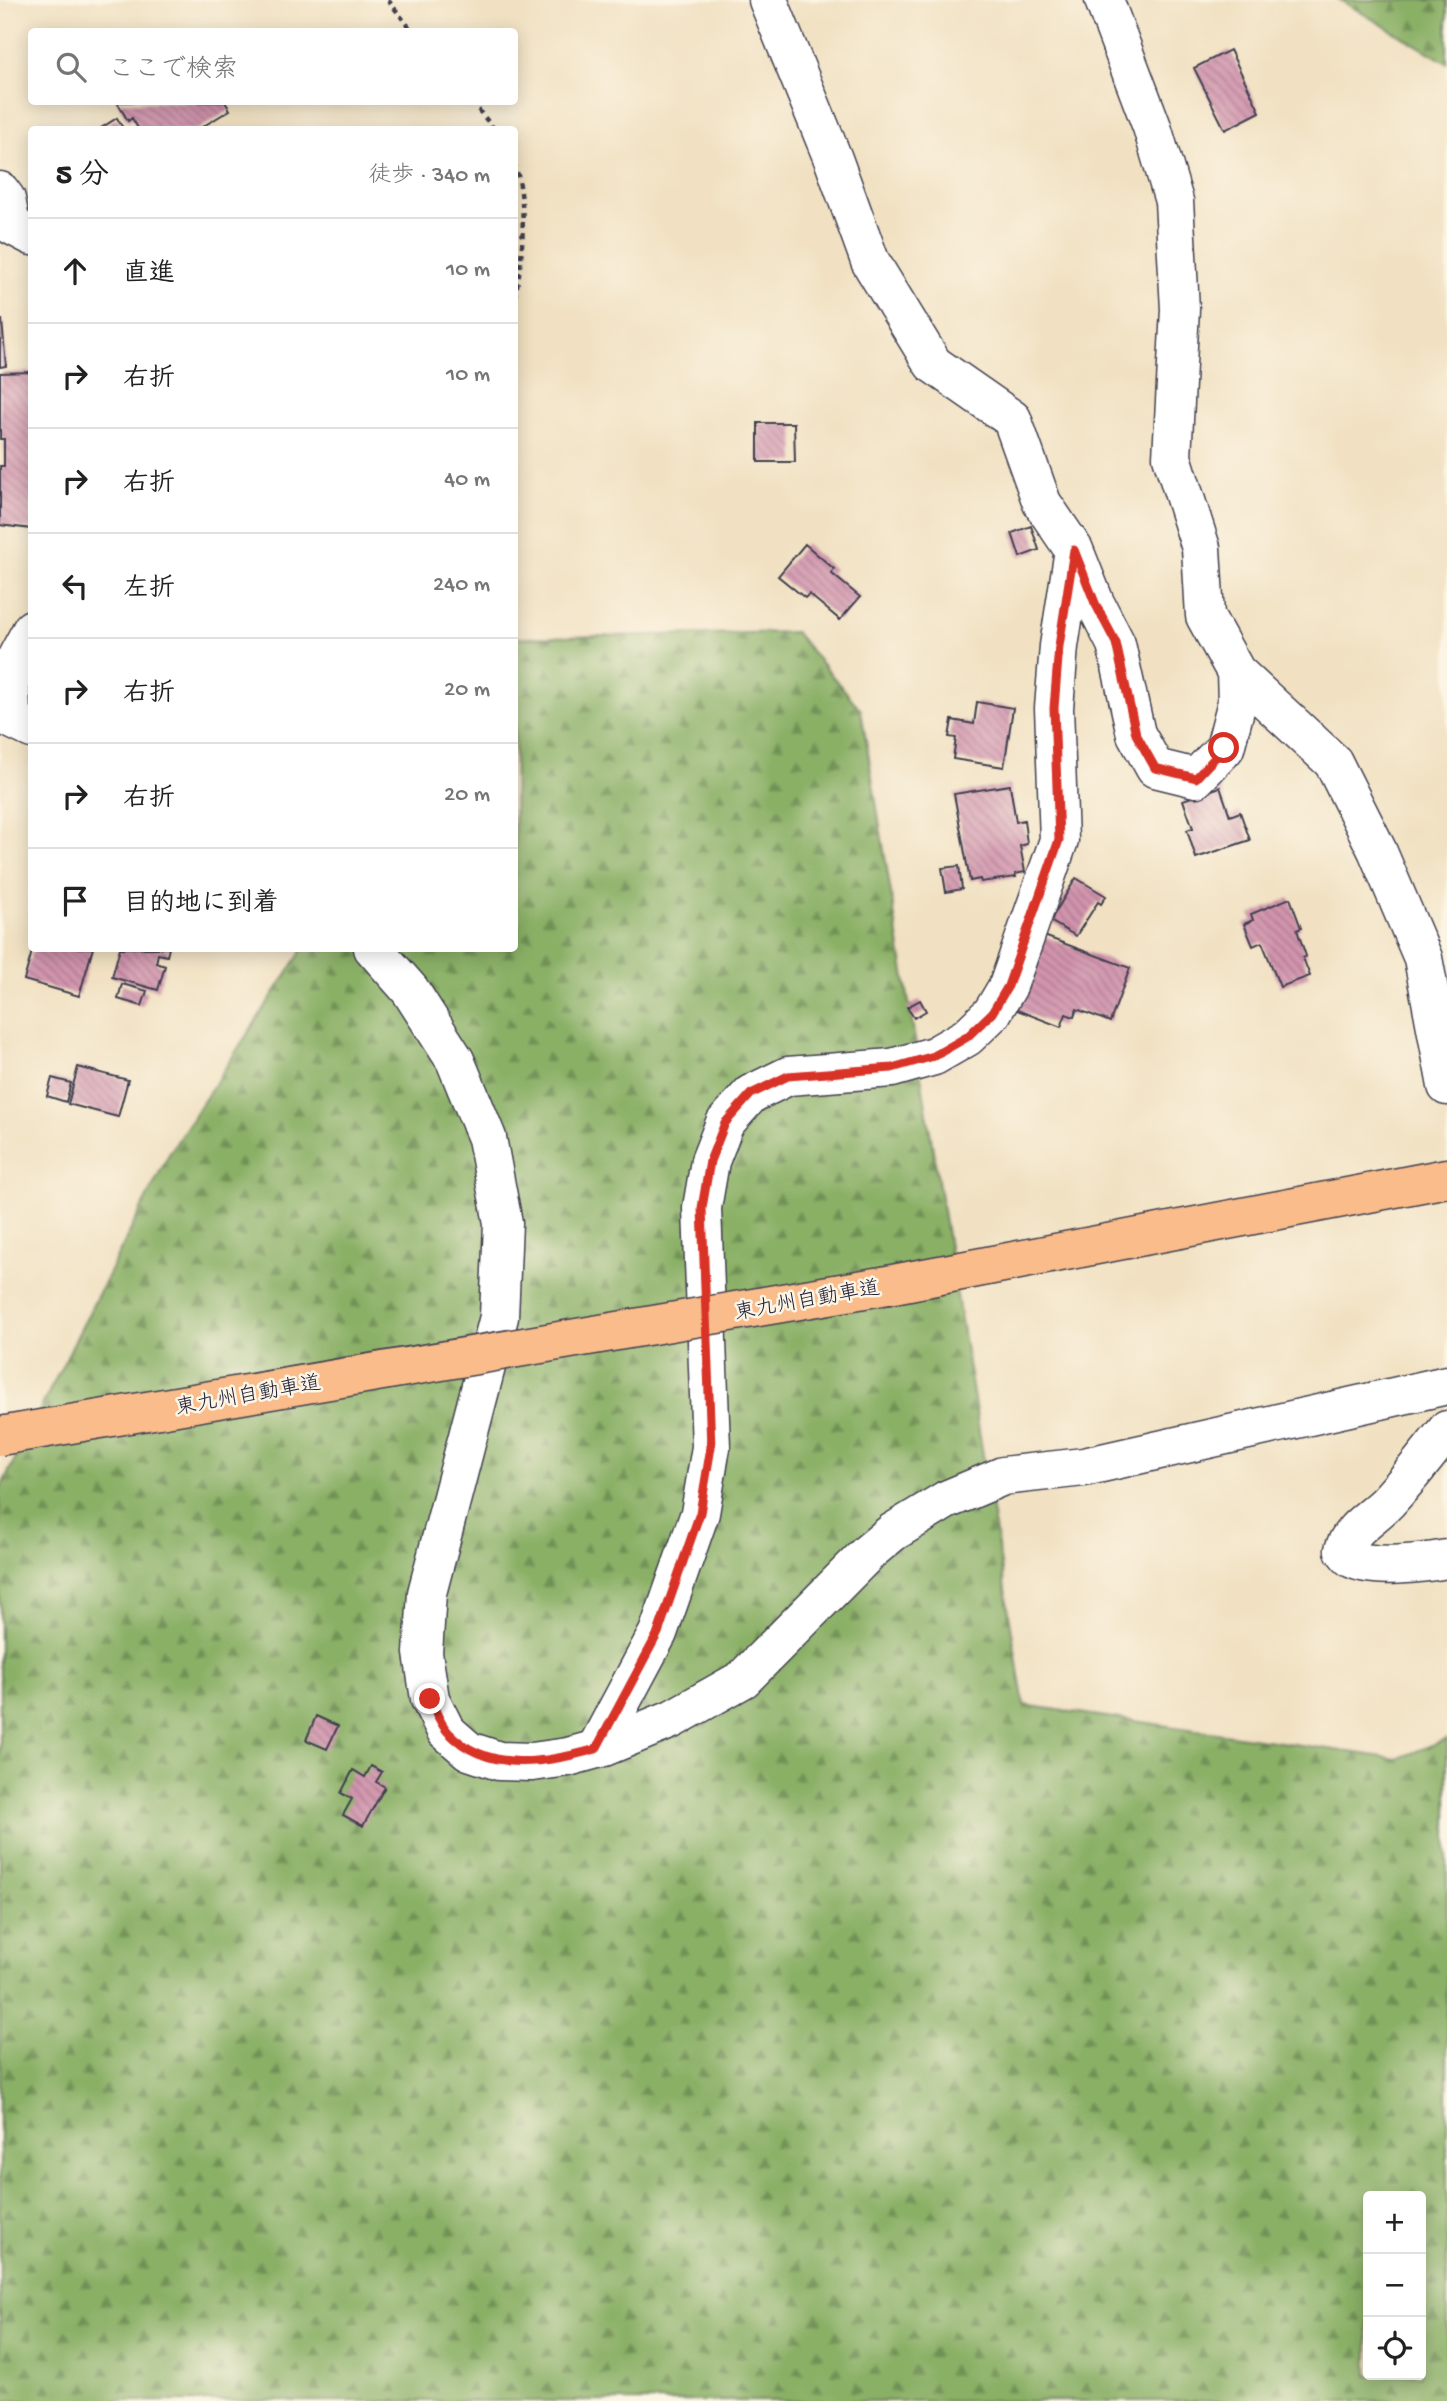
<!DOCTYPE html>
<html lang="ja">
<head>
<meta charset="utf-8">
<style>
	:root { --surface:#fff; --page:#f6f6f6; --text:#222; --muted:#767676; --line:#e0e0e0 }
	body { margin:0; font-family:"Gochi Hand","Klee One",sans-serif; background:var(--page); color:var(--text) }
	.controls { position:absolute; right:21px; bottom:21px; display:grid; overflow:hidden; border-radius:7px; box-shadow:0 4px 18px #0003 }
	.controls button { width:63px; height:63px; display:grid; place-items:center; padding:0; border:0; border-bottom:2px solid var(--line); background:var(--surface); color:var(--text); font:35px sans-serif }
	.stop { position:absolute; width:21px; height:21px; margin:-16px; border:5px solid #d93025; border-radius:50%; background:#fff }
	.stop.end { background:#d93025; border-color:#fff; box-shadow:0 2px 7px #0008 }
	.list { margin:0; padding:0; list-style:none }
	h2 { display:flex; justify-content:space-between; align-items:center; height:91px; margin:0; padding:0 28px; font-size:30px }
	h2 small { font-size:23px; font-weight:400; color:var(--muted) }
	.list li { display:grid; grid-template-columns:46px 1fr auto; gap:21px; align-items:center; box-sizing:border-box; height:105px; padding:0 28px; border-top:2px solid var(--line) }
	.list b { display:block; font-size:26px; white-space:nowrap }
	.list em { font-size:23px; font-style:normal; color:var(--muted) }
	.icon { flex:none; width:38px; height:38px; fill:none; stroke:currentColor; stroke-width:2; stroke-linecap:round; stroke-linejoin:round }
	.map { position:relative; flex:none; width:1447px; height:2401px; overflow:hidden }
	.search { position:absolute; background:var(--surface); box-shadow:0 4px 18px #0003; left:28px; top:28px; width:490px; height:77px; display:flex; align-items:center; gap:18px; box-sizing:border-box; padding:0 24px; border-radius:7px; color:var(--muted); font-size:26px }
	.panel { position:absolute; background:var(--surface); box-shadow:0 4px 18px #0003; left:28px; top:126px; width:490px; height:826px; border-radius:7px }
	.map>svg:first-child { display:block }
</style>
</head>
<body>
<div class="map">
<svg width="1447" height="2401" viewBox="0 0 1447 2401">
	<defs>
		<pattern id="forest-firs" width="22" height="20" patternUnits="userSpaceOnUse" patternTransform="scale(1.75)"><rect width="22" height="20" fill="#8ab066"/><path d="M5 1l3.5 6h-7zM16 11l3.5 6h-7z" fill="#708f55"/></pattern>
		<pattern id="building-back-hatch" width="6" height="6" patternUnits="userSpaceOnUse" patternTransform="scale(1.75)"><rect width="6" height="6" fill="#d294ad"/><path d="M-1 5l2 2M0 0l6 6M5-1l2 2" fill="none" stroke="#aa788e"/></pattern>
	</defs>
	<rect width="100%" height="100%" fill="#fcf5e5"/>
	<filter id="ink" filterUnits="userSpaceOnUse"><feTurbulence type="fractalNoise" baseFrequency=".0143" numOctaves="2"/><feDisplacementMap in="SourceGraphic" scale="14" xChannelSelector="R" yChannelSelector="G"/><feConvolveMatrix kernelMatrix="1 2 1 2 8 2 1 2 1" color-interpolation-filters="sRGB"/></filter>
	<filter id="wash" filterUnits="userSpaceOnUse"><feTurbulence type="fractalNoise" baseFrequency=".00686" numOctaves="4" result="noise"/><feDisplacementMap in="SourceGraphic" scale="28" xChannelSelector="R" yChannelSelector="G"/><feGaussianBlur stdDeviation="1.57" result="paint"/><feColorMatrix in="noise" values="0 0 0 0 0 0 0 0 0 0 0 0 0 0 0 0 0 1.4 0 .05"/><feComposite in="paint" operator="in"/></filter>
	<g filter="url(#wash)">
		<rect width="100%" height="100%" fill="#f1e1c2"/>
		<path fill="url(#forest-firs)" stroke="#566950" stroke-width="2" fill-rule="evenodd" d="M1340 0H1447V63Z
			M795 632 861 710 1024 1705 1397 1759 1447 1739V2401H0V1489L169 1154 303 949 514 948 515 638ZM1368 2196H1421V2375H1368Z"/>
		<g id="blocks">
			<path fill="url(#building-back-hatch)" d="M1230 50 1260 112 1225 130 1194 68Z
				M117 102H225L230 110 197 130H139L132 118 128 121Z
				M117 118 124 130H98Z
				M0 320H2L6 366 0 367Z
				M32 372V529L0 525V466H4V439H0V373Z
				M758 423H794L795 462H758Z
				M1031 526 1039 550 1020 557 1012 533Z
				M805 544 834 569 831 573 860 597 840 620 809 594 805 598 778 576Z
				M977 702 1013 708 1004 767 953 759 956 738 949 737 952 720 974 724Z
				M1010 785 1016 822 1024 820 1027 844 1020 846 1025 872 1015 874 1016 877 981 882 980 879 970 881 954 794Z
				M1220 787 1230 816 1240 812 1250 840 1196 858 1187 830 1193 828 1183 800Z
				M959 866 962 889 946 892 942 868Z
				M1076 878 1106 896 1101 904 1098 902 1076 936 1050 921Z
				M1290 898 1301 928 1297 930 1306 956 1303 958 1310 976 1280 987 1262 942 1253 946 1244 924 1253 920 1251 914Z
				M1044 936 1130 968 1110 1022 1077 1009 1074 1017 1066 1014 1061 1027 1017 1010Z
				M33 948H93L79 996 24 980Z
				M120 948H169L167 956 158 954 156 963 165 966 158 990 112 977Z
				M122 984 147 991 142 1006 118 999Z
				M920 1000 926 1011 914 1018 907 1007Z
				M78 1067 128 1080 118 1117 68 1104Z
				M52 1078 71 1083 66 1102 47 1096Z
				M316 1716 338 1726 327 1749 306 1740Z
				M371 1766 382 1772 376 1782 385 1787 363 1826 343 1815 352 1799 341 1793 353 1770 365 1777Z"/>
		</g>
	</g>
	<g filter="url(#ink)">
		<use href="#blocks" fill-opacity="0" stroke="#413f4f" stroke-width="2"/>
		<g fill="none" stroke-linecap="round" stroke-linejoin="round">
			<defs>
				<path id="minor" d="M768 0 833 159 870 261 933 364 1012 419 1042 503 1074 550 1095 603 1116 644 1136 734 1155 768 1196 778 1225 748 1237 702 1236 672
					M1104 0 1152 127 1174 201 1180 309 1172 457 1201 548 1205 616 1236 672 1333 762 1377 850 1423 958 1447 1086
					M0 191 6 199 11 225 32 236
					M0 669 10 670 11 719 32 729
					M10 670 32 629
					M373 948 410 990 455 1060 487 1138 503 1223 499 1317 427 1593 423 1653 430 1699 446 1731 469 1751 499 1761 532 1762 568 1757 604 1747 672 1719 743 1679 869 1552 893 1532 946 1500 1003 1476 1084 1467 1447 1385
					M1447 1430C1429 1453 1411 1476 1391 1498 1375 1517 1352 1525 1344 1550 1346 1552 1349 1557 1351 1558 1371 1570 1425 1563 1447 1559
					M596 1749 658 1633 700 1513 711 1447 702 1208 710 1161 725 1123 751 1094 788 1076 892 1068 934 1056 967 1037 992 1013 1008 986 1059 840 1054 708 1059 646 1074 550"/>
				<path id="motorway" d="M888 1285 1447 1178"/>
			</defs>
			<use href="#minor" stroke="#413f4f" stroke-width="41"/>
			<use href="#motorway" stroke="#413f4f" stroke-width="41"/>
			<path stroke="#413f4f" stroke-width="4.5" stroke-dasharray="5 5" stroke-linecap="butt" d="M388 0 413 32
				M472 102 495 130
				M514 163C528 198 523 264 514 300"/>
			<use href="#minor" stroke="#fff" stroke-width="38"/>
			<use href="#motorway" stroke="#f9bc8a" stroke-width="38"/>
			<defs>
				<path id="motorway-bridge" d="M0 1436 888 1285"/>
			</defs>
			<use href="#motorway-bridge" stroke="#413f4f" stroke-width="41" stroke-linecap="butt"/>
			<use href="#motorway-bridge" stroke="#f9bc8a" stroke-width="38"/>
		</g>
	</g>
	<g fill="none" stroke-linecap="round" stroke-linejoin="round" filter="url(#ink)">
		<path stroke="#d93025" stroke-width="9" d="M430 1699C435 1709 440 1724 448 1732 488 1774 547 1763 596 1749L658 1633 700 1513 711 1447 702 1208 710 1161 725 1123 751 1094 788 1076 892 1068 934 1056 967 1037 992 1013 1008 986 1059 840 1054 708 1059 646 1074 550 1095 603 1116 643 1136 734 1155 768 1196 778 1224 748"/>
	</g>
	<g text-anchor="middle" stroke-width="5" stroke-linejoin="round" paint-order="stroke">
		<g font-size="21" fill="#22223b" stroke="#fcf5e5">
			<text transform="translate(807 1299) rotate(-10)" y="7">東九州自動車道</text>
			<text transform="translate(248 1394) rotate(-10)" y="7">東九州自動車道</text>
		</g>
	</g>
</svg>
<div class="controls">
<button>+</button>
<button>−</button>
<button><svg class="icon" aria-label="locate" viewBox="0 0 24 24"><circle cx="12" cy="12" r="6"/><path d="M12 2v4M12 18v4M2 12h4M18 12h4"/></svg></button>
</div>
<div class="stop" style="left:1224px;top:748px"></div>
<div class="stop end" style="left:430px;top:1699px"></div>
<div class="search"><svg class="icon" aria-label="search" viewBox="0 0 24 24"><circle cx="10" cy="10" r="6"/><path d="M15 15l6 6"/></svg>ここで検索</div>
<section class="panel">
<h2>5 分<small>徒歩 · 340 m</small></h2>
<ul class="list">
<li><svg class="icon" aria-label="ahead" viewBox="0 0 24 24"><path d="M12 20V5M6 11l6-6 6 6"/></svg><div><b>直進</b></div><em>10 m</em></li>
<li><svg class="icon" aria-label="right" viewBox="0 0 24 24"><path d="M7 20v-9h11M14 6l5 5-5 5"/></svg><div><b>右折</b></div><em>10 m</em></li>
<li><svg class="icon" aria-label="right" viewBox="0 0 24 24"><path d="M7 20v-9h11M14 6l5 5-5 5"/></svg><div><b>右折</b></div><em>40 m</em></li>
<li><svg class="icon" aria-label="left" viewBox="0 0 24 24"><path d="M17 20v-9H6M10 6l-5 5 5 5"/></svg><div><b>左折</b></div><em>240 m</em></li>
<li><svg class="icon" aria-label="right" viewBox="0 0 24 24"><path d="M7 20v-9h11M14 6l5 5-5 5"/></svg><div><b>右折</b></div><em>20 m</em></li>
<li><svg class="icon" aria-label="right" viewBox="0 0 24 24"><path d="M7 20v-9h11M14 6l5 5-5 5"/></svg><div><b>右折</b></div><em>20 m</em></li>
<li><svg class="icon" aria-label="arrive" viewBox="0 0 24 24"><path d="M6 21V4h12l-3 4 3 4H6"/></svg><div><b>目的地に到着</b></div></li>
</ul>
</section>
</div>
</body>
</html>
